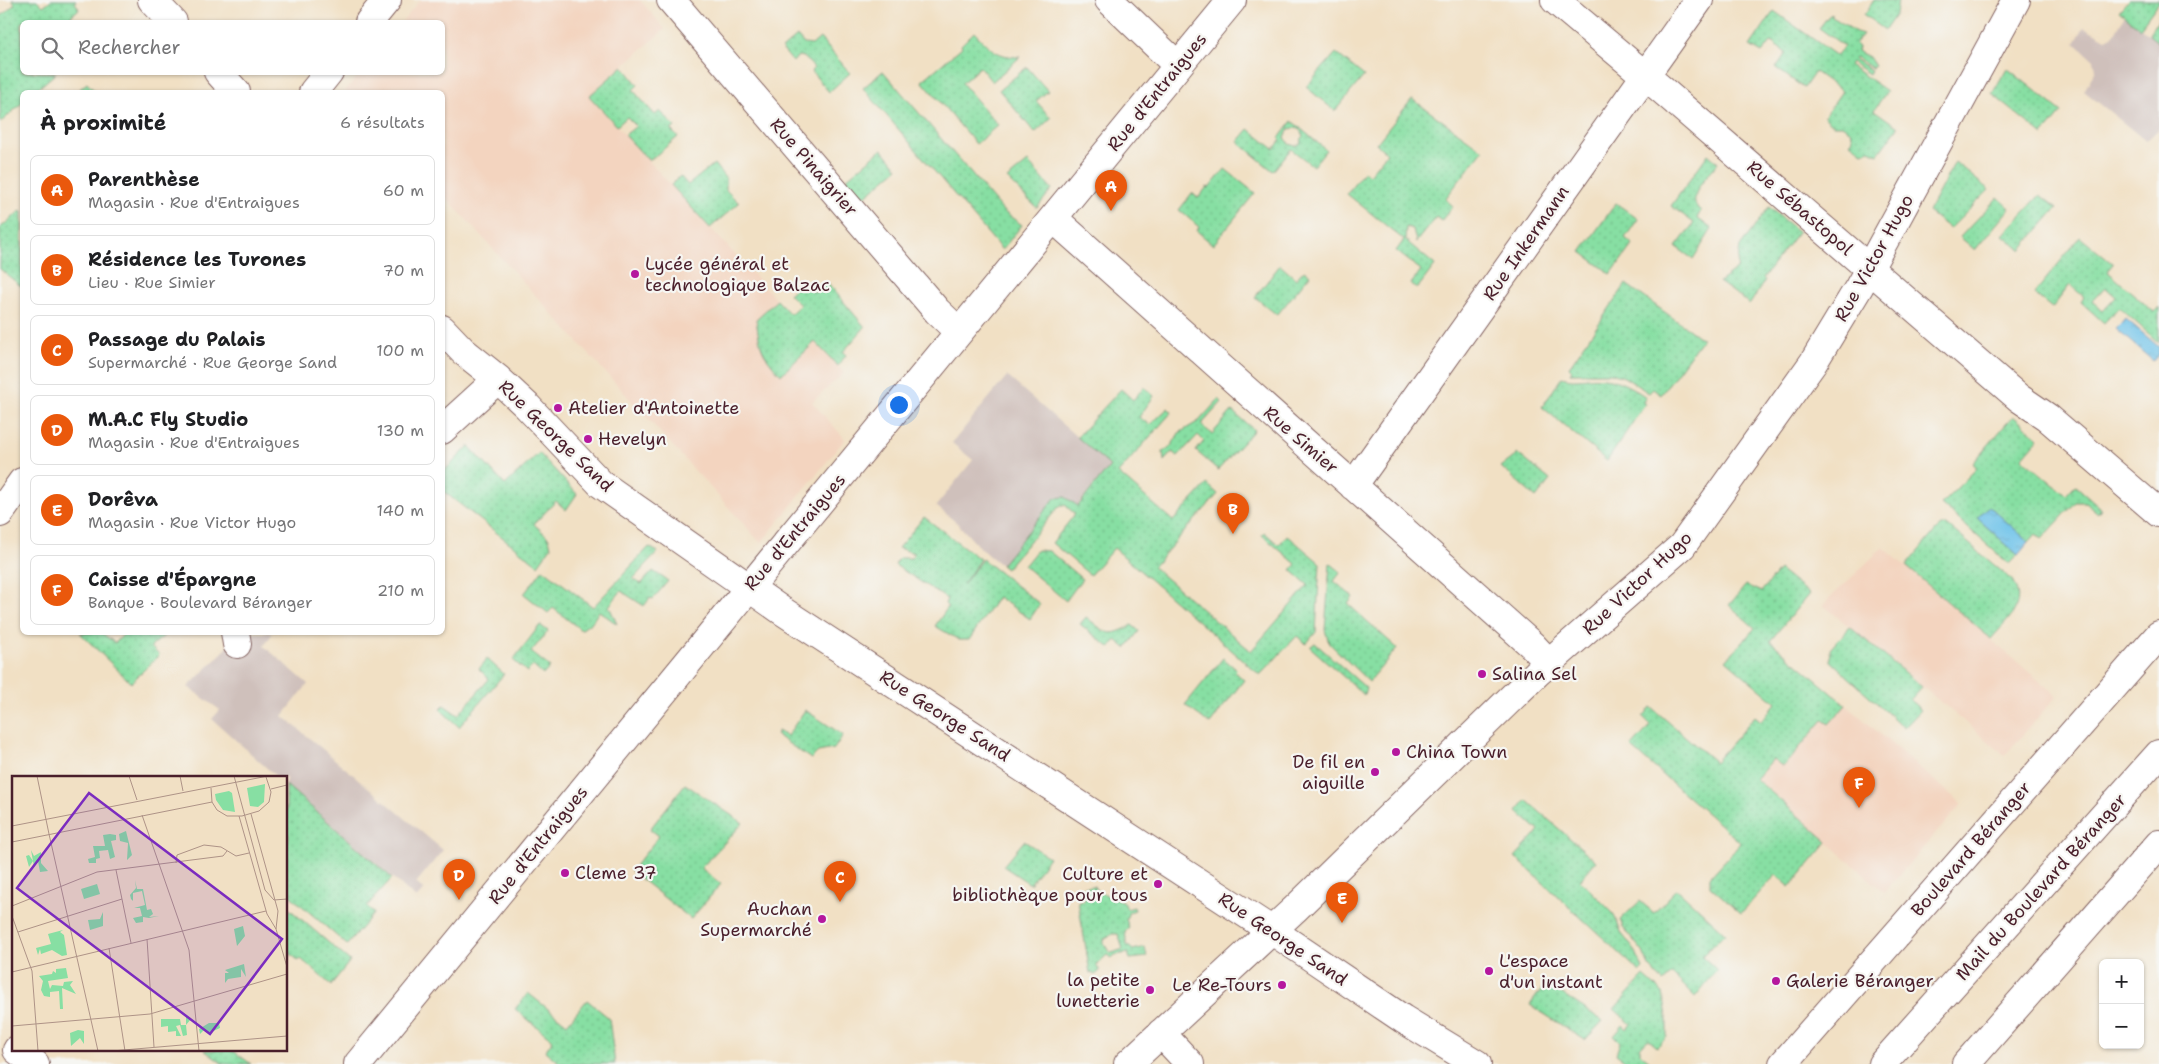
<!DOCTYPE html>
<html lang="fr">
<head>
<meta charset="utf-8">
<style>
	:root { --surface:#fff; --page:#f2f2f2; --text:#202124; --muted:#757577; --line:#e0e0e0; --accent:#ea580c }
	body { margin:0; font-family:"Shantell Sans",sans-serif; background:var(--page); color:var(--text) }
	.controls { position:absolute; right:15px; bottom:15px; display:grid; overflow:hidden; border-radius:8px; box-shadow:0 1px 4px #0004 }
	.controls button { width:45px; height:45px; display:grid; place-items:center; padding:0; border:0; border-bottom:1px solid var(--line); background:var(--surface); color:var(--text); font:25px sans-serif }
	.you { position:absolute; left:898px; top:404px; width:18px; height:18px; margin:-12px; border:4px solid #fff; border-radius:50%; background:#1a73e8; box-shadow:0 0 0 8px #1a73e833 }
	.badge { display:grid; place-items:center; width:32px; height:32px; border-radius:50%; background:var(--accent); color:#fff; font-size:16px; font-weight:700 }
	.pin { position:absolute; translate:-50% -41px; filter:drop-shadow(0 1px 2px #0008) }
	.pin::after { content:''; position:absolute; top:26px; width:18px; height:15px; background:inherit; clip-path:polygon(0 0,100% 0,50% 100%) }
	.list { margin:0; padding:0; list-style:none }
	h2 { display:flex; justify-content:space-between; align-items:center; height:65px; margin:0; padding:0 20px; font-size:21px }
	h2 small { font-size:16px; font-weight:400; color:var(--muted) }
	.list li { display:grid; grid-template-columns:32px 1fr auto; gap:15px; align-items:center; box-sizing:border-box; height:70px; margin:0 10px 10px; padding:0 10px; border:1px solid var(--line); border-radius:8px }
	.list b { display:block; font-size:19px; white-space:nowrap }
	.list p { margin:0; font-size:16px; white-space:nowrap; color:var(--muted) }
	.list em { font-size:16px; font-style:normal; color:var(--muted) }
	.icon { flex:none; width:28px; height:28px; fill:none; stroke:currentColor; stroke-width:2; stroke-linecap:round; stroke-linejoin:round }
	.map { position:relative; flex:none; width:2159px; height:1064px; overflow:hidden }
	.search { position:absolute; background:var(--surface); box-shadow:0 1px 4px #0004; left:20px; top:20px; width:425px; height:55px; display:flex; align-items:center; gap:12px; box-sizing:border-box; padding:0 18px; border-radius:8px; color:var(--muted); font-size:19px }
	.panel { position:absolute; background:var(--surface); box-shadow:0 1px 4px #0004; left:20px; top:90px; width:425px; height:545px; border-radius:8px }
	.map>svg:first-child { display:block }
</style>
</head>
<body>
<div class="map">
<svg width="2159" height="1064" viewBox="0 0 2159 1064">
	<defs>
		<pattern id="grass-dots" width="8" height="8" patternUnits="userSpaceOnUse" patternTransform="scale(1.25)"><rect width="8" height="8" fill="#87dfa3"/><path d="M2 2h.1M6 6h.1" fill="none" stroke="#76bf8c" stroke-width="1.8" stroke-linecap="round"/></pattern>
		<pattern id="water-ripples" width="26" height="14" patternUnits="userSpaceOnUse" patternTransform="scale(1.25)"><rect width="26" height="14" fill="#6ec3ea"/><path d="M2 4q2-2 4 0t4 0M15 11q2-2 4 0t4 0" fill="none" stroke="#61a7c9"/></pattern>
	</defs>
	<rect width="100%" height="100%" fill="#f6f6f2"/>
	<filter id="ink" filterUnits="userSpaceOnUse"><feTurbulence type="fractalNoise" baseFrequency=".02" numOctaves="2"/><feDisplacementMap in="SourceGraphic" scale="10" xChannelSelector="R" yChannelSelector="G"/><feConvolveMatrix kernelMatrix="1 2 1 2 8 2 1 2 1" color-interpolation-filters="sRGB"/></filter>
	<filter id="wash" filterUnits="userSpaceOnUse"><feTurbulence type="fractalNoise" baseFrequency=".0096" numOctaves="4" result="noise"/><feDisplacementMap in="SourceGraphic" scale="20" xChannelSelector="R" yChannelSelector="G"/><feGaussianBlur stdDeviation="1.12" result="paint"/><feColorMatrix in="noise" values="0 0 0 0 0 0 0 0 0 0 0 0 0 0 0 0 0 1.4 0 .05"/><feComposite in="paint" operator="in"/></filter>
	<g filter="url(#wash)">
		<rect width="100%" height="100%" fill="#f1e0c4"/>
		<path fill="#f3d4bf" d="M420 0H640L665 29 589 96 844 373 812 402 845 439 761 543 443 194 442 92H344L361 73 442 72V22H402Z
			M1883 547 2057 696 2005 755 1823 605Z
			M1824 686 1962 804 1884 892 1749 773Z"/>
		<path fill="#cfc0bb" d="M2125 15 2159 43V129L2146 141 2084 91 2096 69 2094 60 2075 43 2084 27 2106 39 2114 35Z
			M1007 376 1110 466 1077 506 1055 498 1001 565 980 548 957 523 936 506 973 460 952 443Z
			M248 633H270L272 634 264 646 308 684 283 716 443 850 416 883 424 890 416 898 286 785V778H278L212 719 220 710 188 687 227 648Z"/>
		<path fill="url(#grass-dots)" stroke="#687f67" fill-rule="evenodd" d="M12 0H37L43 6 51 0H76L75 2 79 9 71 16 73 22H22V72L56 73 34 92H22V103L0 123V17L15 4Z
			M1874 0H1898L1896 14 1885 30 1864 15Z
			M2128 0H2159V2L2140 28 2119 11Z
			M1774 11 1837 56 1844 46 1819 28 1831 13V16L1856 32 1863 34 1855 44 1858 47 1857 51 1869 57 1875 66 1872 68 1855 57 1854 59 1871 70 1869 74 1851 62 1849 65 1887 91 1874 110 1898 127 1878 154 1870 150 1862 152 1850 143 1853 139 1851 131 1842 125H1833L1824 117 1842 91 1815 72 1804 88 1776 68 1786 53 1771 42 1762 53 1750 46Z
			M2159 19V43L2149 35Z
			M974 32C990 48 996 57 1020 57L992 82 980 67 962 83 998 125 976 144 922 81 962 47 961 45Z
			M797 36 804 44 812 45 820 38 850 73 829 92 811 71 814 68 804 57 798 56 793 62 782 49Z
			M1336 53 1364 76 1335 111 1306 87Z
			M623 66 638 85 633 90 655 115 660 111 675 127 671 130 678 137 649 161 625 135 636 126 627 117 617 126 589 96Z
			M1027 67 1048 91 1036 101 1051 118 1035 133 999 90Z
			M2007 68 2062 112 2043 135 1992 94Z
			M883 71 1004 212 1022 225 1002 250 863 88Z
			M87 83 96 92H76Z
			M1412 99 1483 150 1445 199 1453 206 1441 221 1436 217 1416 242 1413 229 1406 227 1405 240 1435 265 1417 289 1411 284 1421 270 1396 251 1404 240 1347 194 1364 171 1369 175 1387 153 1376 144Z
			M1292 121 1326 150 1313 166 1291 149 1273 171 1238 142 1249 129 1274 149 1281 140 1279 138ZM1295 128 1300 130 1303 136 1300 144 1295 146 1289 144 1285 137 1289 129Z
			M882 149 898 168 862 199 845 180Z
			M1708 154 1718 163C1709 174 1683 198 1701 211L1697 218 1712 229 1693 259 1676 247 1694 223 1671 206Z
			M1028 162 1052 189 1037 208 1007 179Z
			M1955 162 1989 190 1950 229 1928 212Z
			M714 164 726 179V190L739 203 710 228 671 185 680 176 688 185Z
			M1225 169 1255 193 1213 245 1197 231 1199 227 1179 210 1192 193 1198 198 1207 187 1209 188Z
			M2040 195 2057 208 2021 250 2003 235Z
			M1998 197 2010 208 1975 250 1960 237Z
			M1616 203 1638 219 1625 238 1633 244 1611 274 1581 252Z
			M1769 207 1798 232 1763 278 1765 280 1750 304 1719 282 1737 269 1740 247Z
			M20 211 22 212V287L0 269V228Z
			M2080 237 2113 264 2107 271 2154 312 2159 307V343L2119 307 2104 323 2081 302 2084 297 2070 285 2052 308 2034 294ZM2105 287 2116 297 2103 311 2092 301Z
			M1280 265 1296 279 1304 270 1310 275 1277 315 1255 297Z
			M804 280 815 293 827 282 865 327 843 352 846 355 838 366 815 342 781 375C761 353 760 348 756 319L777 300 790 314 800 305 789 294Z
			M1626 284 1702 339 1661 395 1653 389 1649 393 1624 377 1611 373H1570L1572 370 1569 367Z
			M1562 377C1570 380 1579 379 1588 378 1611 375 1629 385 1646 397L1643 402 1645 404 1607 461 1542 407Z
			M1144 387 1154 396 1139 417 1150 425 1168 408 1172 412 1118 473 1173 521 1207 484 1218 494 1153 567 1251 651 1308 585 1291 570 1296 564 1262 535 1264 532 1279 545 1287 535 1320 563 1316 632 1306 644 1297 636 1260 675 1114 548 1090 575 1052 543 1075 514 1065 505H1061L1057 509 1006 569 1001 565 1055 498 1065 497 1078 506 1110 466 1077 437 1121 389 1133 400Z
			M1219 399 1222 402 1201 425 1212 434 1232 411 1254 430 1218 470 1196 451 1204 441 1198 435 1178 456 1172 452 1164 461 1163 452 1172 445 1179 433 1199 421Z
			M2013 416 2039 438 2022 458 2066 495 2075 485 2101 508 2098 513 2085 502H2076L2042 539 2036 534 2029 542 1989 506 1978 519 2018 555 2009 564 1941 504 1977 468 1973 463Z
			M469 446 505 485 539 453 577 494 566 510 556 501 534 524 549 538 551 547 538 565 443 491V472Z
			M1518 454 1550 480 1536 498 1501 467Z
			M924 517 980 559 963 585 982 559 1040 604 1030 619 998 597 969 640H959L935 626 948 607 945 604 947 599 895 565 899 558H912L914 553 898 548Z
			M1947 525 2012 580C2028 606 2007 620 1991 639L1906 566 1936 530 1941 526Z
			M649 547 658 552 633 579 641 584 653 571 668 581 653 599 650 598 644 606 621 591 609 606 617 624 599 611 592 622 581 630 553 608 548 613 524 594 543 569 593 607Z
			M1037 550 1049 551 1082 579 1066 601 1024 566Z
			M1330 563 1341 572 1334 581 1353 597 1348 604 1397 648 1369 682 1329 643 1325 630Z
			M1779 570 1809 594 1770 641 1846 705 1829 724 1823 720 1783 767 1773 759 1756 779 1828 842 1790 887 1776 875 1741 913 1710 886V877L1741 843 1631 747 1651 725 1643 717 1651 707 1715 762 1755 716 1761 721 1776 703 1726 660 1755 628 1729 605 1746 585 1761 592Z
			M1086 617C1107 633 1107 639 1132 625L1139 631 1126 648 1116 640 1110 648 1080 624Z
			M540 625 548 631 531 652 550 667 543 675 533 666 527 672 513 660Z
			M1850 627 1922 687 1910 700 1921 710 1904 728 1831 661 1830 649Z
			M80 633H102L115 643 125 633H167L151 647 159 655 131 683Z
			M1315 643 1366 688 1364 695 1310 647Z
			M1223 658 1237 670 1235 672 1244 680 1210 724 1185 705Z
			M487 659 504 674 459 727 440 709 444 705 458 715 489 679 479 669Z
			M805 710 843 735 834 749 818 752 811 759 776 735 778 731 787 736Z
			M685 784 743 823 701 868 721 884 691 919 631 871 659 836 650 829Z
			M286 785 392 878 367 906 374 913 347 945 286 892V849L289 835 286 833Z
			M1526 800 1596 861 1580 880 1613 913 1622 934 1636 952 1643 969 1640 972 1515 857 1539 831 1517 811Z
			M1024 841 1049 857 1030 884 1003 866Z
			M1094 886 1097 891 1124 902 1127 909 1134 907 1135 910 1129 912 1126 919 1129 928 1125 932 1127 945 1133 950 1145 947 1147 957 1130 959 1128 953 1115 955 1112 958 1107 955 1096 965 1100 971 1095 975 1092 972 1090 973 1078 901 1085 900 1083 887ZM1113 934H1118L1123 949 1112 953 1109 952 1104 943V939Z
			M1677 889 1725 933 1702 956 1717 970 1695 997 1672 974 1663 982 1649 966 1643 952 1623 927 1620 920 1640 901 1654 913Z
			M286 906 350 961 331 985 301 959 299 961 286 950Z
			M1644 976 1663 993 1667 1016V1037L1657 1047 1648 1039 1640 1048V1053L1652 1063 1651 1064H1630L1616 1054 1620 1042 1614 1036 1623 1025 1627 1029 1631 1024 1614 1009Z
			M1546 983 1603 1021 1585 1040 1530 1005Z
			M528 993 567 1024 587 1000 609 1018 615 1064H561L545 1051 553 1040 515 1009Z
			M204 1050H232L251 1064H223Z"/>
		<path fill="url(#water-ripples)" stroke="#5c718a" d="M2125 318 2159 347V354L2153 361 2116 329Z
			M1989 506 2029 542 2018 555 1977 518Z"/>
	</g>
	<g filter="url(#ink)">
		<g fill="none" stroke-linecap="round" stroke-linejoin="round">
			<defs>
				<path id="minor" d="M152 0 173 22
					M671 0 937 311 959 332
					M1109 0 1178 66
					M1555 0 1661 89 2019 398 2047 417 2159 513
					M369 22 387 0
					M218 72 236 92
					M313 92 329 72
					M1053 218 1533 646 1549 663
					M442 329 463 351 498 379 527 406 601 484 781 610 1271 930 1403 1019 1477 1064
					M442 430 498 379
					M1353 486 1699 0
					M0 513 22 482
					M235 632 237 644
					M1161 1033 1190 1064
					M358 1064 1232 0
					M1128 1064 1296 908 1537 673 1682 546 1813 363 1859 287 2016 0
					M1882 1064 2159 754"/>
				<path id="major" d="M17 1050 35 1064
					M1783 1064 2159 635
					M1966 1064 2159 844"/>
			</defs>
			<use href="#minor" stroke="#846361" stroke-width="30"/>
			<use href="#major" stroke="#846361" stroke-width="30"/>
			<use href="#minor" stroke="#fff" stroke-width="28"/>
			<use href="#major" stroke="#fff" stroke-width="28"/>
		</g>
	</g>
	<g fill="#b5179e" stroke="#f6f6f2" stroke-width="2">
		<circle cx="635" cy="274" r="5"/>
		<circle cx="558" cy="408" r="5"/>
		<circle cx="588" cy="439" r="5"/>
		<circle cx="1482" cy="674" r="5"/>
		<circle cx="1396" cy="752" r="5"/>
		<circle cx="1375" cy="772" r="5"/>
		<circle cx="565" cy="873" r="5"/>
		<circle cx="1158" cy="884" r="5"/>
		<circle cx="822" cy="919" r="5"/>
		<circle cx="1489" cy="971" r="5"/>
		<circle cx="1776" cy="981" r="5"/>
		<circle cx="1282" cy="985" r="5"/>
		<circle cx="1150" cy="990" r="5"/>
	</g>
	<g text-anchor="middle" stroke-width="4.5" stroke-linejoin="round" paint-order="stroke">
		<g font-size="18" fill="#4a1f2b" stroke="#f6f6f2">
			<text transform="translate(1157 92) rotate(-51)" y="6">Rue d'Entraigues</text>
			<text transform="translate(814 167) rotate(49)" y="6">Rue Pinaigrier</text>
			<text transform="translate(1800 208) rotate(41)" y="6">Rue Sébastopol</text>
			<text transform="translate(1526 243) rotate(-55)" y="6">Rue Inkermann</text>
			<text transform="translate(1874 258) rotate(-61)" y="6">Rue Victor Hugo</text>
			<text transform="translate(556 436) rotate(44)" y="6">Rue George Sand</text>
			<text transform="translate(1301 440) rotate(41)" y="6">Rue Simier</text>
			<text transform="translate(795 532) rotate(-50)" y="6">Rue d'Entraigues</text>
			<text transform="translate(1637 583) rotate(-43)" y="6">Rue Victor Hugo</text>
			<text transform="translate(945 716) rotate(33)" y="6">Rue George Sand</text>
			<text transform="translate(538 845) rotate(-51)" y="6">Rue d'Entraigues</text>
			<text transform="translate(1971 849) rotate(-49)" y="6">Boulevard Béranger</text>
			<text transform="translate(2041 887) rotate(-48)" y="6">Mail du Boulevard Béranger</text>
			<text transform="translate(1283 939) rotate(34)" y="6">Rue George Sand</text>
		</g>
		<g font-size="18" fill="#4a1f2b" stroke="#f6f6f2" text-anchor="start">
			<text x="645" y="270">Lycée général et<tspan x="645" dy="21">technologique Balzac</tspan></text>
			<text x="568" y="414">Atelier d'Antoinette</text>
			<text x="598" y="445">Hevelyn</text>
			<text x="1492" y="680">Salina Sel</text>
			<text x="1406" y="758">China Town</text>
			<text x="1365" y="768" text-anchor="end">De fil en<tspan x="1365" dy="21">aiguille</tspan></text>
			<text x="575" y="879">Cleme 37</text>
			<text x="1148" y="880" text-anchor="end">Culture et<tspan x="1148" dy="21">bibliothèque pour tous</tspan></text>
			<text x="812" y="915" text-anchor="end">Auchan<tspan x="812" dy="21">Supermarché</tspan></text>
			<text x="1499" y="967">L'espace<tspan x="1499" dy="21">d'un instant</tspan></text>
			<text x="1140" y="986" text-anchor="end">la petite<tspan x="1140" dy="21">lunetterie</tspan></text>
			<text x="1786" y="987">Galerie Béranger</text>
			<text x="1272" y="991" text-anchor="end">Le Re-Tours</text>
		</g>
	</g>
	<g transform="translate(12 776)">
		<rect width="275" height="275" fill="#f1e0c4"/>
		<path d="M253 8 252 26 246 31 238 30 235 12ZM217 15 220 17 223 36 211 34 204 24 203 18ZM114 55 120 79 115 84 116 67 108 65 107 58ZM98 58 104 59V64L99 65 103 81 98 83 96 74 87 75 88 82 84 83V87H77L76 83 83 81 81 70H93L91 59ZM19 74 22 80 29 76V87L36 95 28 96 26 85 22 90 21 85 17 91 14 80 17 79 21 85ZM123 104 125 113H131L135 134 139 133 141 138 137 141 147 140 137 142 131 141V146L124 147 121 142 130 140 128 132H122L133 129 130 115 121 117V125L119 123 118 119 124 112ZM85 108 88 118 72 123 69 113ZM91 136V150L78 154 76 144 88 143ZM231 150 233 160 225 170 222 153ZM51 154 48 156 52 159 55 179 50 180 40 174 29 178 28 173 26 179 24 172 39 168 36 158ZM232 188 234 201 229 193V201L216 203 213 207V197H217L213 194ZM54 192 56 202 36 205 38 213 40 209 51 210 52 206 61 205 58 209 64 218 50 212 51 233H48L47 215 38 216V221L32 220 29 214 31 205 27 200 40 198 41 195 44 197V193ZM174 239 179 243 174 249 175 259 171 260 168 249 164 250 169 260H164V255L156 256V250L149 251V243H168L169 249H174ZM197 247H207L208 252 197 257 192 254 188 258 187 253ZM66 254 72 255V268L68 262 59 270 58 257Z" fill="#87dfa3"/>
		<path fill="none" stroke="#ae9387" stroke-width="1" d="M25 0 37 58M117 0 125 24M168 0 171 15M222 0 253 114 262 124 275 123M199 12 200 26 205 34 215 40H230L247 35 257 26 259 16 254 1M259 13 275 9M239 38 266 135 264 153M130 39 177 174 187 275M227 40 255 138 264 153 275 191M0 50 256 0M37 58 86 275M0 66 200 26M164 87 165 79 192 69 209 71 224 80 237 77M104 94 119 167M0 130 85 96 211 80 215 75M0 140 20 195 26 275M6 156 110 123M135 163 142 271M97 172 113 275M0 196 254 135M0 250 138 238 275 198M100 275 275 260"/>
		<path fill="#7b2cbf" fill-opacity="0.15" stroke="#7b2cbf" stroke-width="2.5" d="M77 17 270 163 198 258 5 112Z"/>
		<rect width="275" height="275" fill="none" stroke="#4a1f2b" stroke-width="2.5"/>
	</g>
</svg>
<div class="controls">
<button>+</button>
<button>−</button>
</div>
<div class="you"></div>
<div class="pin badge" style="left:1111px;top:211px">A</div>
<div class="pin badge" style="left:1233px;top:534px">B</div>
<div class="pin badge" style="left:840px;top:902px">C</div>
<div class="pin badge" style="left:459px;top:900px">D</div>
<div class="pin badge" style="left:1342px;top:923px">E</div>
<div class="pin badge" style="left:1859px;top:808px">F</div>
<div class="search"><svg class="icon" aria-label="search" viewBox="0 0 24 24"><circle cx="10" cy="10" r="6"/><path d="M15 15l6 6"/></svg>Rechercher</div>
<section class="panel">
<h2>À proximité<small>6 résultats</small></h2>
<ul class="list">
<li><span class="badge">A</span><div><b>Parenthèse</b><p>Magasin · Rue d'Entraigues</p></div><em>60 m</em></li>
<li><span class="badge">B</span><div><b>Résidence les Turones</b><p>Lieu · Rue Simier</p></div><em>70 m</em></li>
<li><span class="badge">C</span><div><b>Passage du Palais</b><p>Supermarché · Rue George Sand</p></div><em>100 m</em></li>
<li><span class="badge">D</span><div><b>M.A.C Fly Studio</b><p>Magasin · Rue d'Entraigues</p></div><em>130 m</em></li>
<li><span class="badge">E</span><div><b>Dorêva</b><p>Magasin · Rue Victor Hugo</p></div><em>140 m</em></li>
<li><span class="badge">F</span><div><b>Caisse d'Épargne</b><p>Banque · Boulevard Béranger</p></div><em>210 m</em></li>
</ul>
</section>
</div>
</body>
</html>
